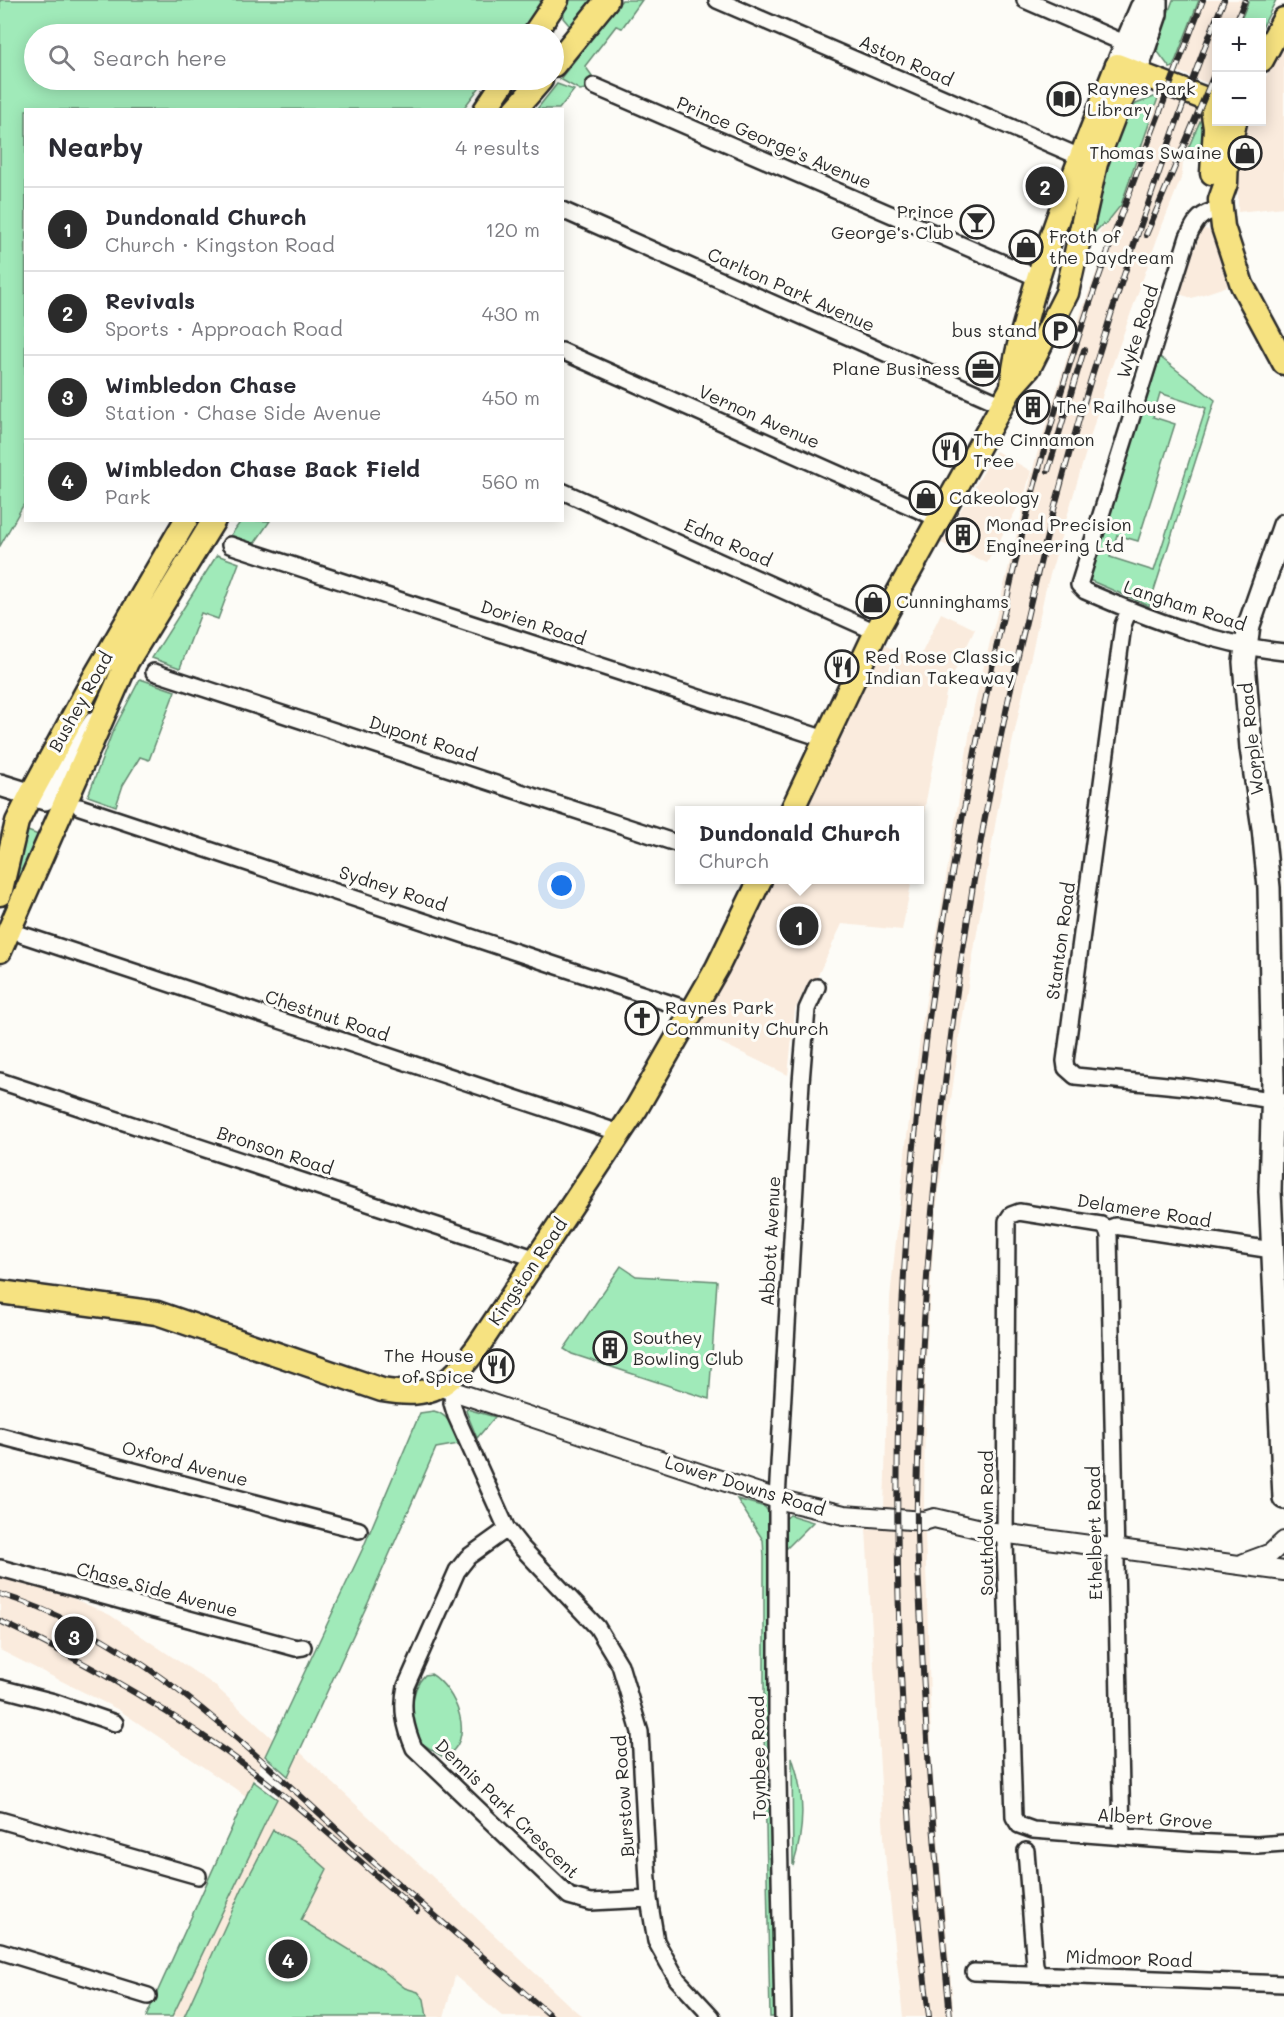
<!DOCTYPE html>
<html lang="en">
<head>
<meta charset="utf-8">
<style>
	:root { --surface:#fff; --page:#f7f7f7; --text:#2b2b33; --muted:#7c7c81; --line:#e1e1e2; --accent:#2b2b2b }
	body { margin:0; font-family:Mali,sans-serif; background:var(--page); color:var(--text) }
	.controls { position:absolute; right:18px; top:18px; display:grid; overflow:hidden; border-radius:0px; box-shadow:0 3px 15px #0003 }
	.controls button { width:54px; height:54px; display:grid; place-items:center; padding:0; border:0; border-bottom:2px solid var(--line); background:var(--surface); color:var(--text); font:30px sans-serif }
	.you { position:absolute; left:562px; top:886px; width:21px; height:21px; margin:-15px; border:4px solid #fff; border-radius:50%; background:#1a73e8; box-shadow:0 0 0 9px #1a73e833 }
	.badge { display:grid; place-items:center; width:39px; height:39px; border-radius:50%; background:var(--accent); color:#fff; font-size:20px; font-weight:700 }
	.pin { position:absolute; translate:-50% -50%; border:3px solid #fff; box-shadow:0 2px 6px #0006 }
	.popup { position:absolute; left:675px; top:806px; width:249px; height:78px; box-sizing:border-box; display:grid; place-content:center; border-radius:0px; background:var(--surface); filter:drop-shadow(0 2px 4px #0005); font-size:20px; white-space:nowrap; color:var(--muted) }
	.popup b { font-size:22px; color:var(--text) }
	.popup::after { content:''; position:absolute; left:50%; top:100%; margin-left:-12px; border:12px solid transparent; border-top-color:var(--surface) }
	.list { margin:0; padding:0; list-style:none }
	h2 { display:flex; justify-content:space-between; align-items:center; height:78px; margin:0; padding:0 24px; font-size:26px }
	h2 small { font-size:20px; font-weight:400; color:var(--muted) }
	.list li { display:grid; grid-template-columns:39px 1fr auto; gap:18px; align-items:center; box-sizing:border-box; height:84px; padding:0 24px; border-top:2px solid var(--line) }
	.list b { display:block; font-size:22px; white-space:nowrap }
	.list p { margin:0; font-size:20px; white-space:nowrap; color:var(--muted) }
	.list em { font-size:20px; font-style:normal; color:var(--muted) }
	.icon { flex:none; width:33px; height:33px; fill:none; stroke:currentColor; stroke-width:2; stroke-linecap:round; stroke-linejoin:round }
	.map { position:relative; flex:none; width:1284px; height:2017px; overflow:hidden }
	.search { position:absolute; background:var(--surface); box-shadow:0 3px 15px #0003; left:24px; top:24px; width:540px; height:66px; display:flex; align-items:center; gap:15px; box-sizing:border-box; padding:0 21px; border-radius:33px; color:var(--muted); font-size:22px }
	.panel { position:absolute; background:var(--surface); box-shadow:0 3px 15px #0003; left:24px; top:108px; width:540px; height:414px; border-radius:0px }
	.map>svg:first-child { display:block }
</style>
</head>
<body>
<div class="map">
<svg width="1284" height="2017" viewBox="0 0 1284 2017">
	<rect width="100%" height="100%" fill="#fdfcf7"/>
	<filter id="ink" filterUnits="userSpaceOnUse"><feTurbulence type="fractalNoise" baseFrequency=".0167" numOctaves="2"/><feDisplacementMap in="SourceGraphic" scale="12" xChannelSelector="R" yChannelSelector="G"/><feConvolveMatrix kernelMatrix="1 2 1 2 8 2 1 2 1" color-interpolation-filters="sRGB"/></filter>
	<g filter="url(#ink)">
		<path fill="#faebdd" d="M1173 0H1276L1262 22H1216V87L1170 68 1158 51Z
			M1284 42V207L1238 212V159L1245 122H1262V84Z
			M1159 95 1204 112 1183 160 1182 176 1160 231 1107 380 1045 592 998 808 960 1033 935 1219 925 1375 924 1514 884 1509 890 1298 906 1144 921 1031 974 706 1035 461 1081 313 1108 242 1099 232 1121 205Z
			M1202 228 1211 231 1228 286 1192 298 1179 294Z
			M996 451 1031 471 1025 494 987 563 941 543Z
			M941 613 975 629 947 688 919 839V810H807L884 645 918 661Z
			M774 880H912L902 930 842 924 812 988 806 986 795 1010 788 1075 696 1031Z
			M883 1528 925 1532 932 1769 954 2017H903L885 1854 866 1529Z
			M0 1576 59 1592 110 1615 214 1685 273 1739 246 1796 119 1710 0 1650Z
			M299 1751 571 2007 583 2017H503L455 1976 444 2017H172Z"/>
		<path fill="#a0eab9" stroke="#668a72" stroke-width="1.5" fill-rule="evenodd" d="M0 0H552L527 34H34V80H485L463 109 26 110 25 502 0 546Z
			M567 0H597L574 25H569L563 18Z
			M622 0H642L622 28 616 26 585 66 593 77 585 89 580 90 560 79Z
			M1173 0H1199L1173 67 1170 68 1158 52 1157 43Z
			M1249 0H1276L1262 28V22H1240Z
			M515 80H530L504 109 495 110Z
			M557 84 574 90 559 109H537Z
			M1159 95 1121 205 1105 225 1103 224 1088 239 1102 172 1125 115 1136 104Z
			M1204 112 1206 149 1183 160Z
			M1160 357 1215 400 1149 606 1087 579ZM1160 393 1206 408 1154 571 1110 557 1117 535 1138 541 1175 424 1153 417Z
			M241 521V520L270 521 254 544 231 535Z
			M217 555 239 563 218 619 201 613 180 668 152 658Z
			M140 679 175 691 149 760 140 757 123 785 116 806 88 796 112 733Z
			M25 830 41 836 8 913 4 911Z
			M621 1266 636 1276 717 1281 709 1399 572 1354 564 1349Z
			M467 1409 495 1417 477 1438 466 1411Z
			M434 1411C450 1415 453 1429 459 1444L436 1448 368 1603 288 1776 265 1756 363 1548 420 1413Z
			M737 1499 765 1507 769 1513 777 2017H770L764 1732V1557L763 1540Z
			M790 1515 813 1522 784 1551V1520Z
			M431 1674C455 1688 479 1742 443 1757L421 1743C412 1721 407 1693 425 1675Z
			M792 1757C805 1795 805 1828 793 1866Z
			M253 1781 277 1799 267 1819 172 2017H146Z
			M273 1830 300 1845 327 1869 301 1920 381 1969 405 1988 418 1992 424 1999 427 2017H184L242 1889Z"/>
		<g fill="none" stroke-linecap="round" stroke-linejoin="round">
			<defs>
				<path id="minor" d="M717 0 1080 157
					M1025 0 1124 43
					M594 86 1038 278
					M1220 209C1201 213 1196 219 1188 237L1079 585 1085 591C1149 619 1214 644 1284 652
					M562 210 1003 405
					M562 351 939 519
					M562 491 876 632
					M230 545 825 739
					M1129 610 1123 625 1065 1061 1066 1068 1075 1076 1187 1087 1284 1102
					M154 672 679 844
					M80 807 693 1011
					M23 935 620 1133
					M0 1081 537 1259
					M1107 1229 1101 1225 1019 1212 1011 1215 1007 1221 1005 1542 1014 1817 1019 1825 1033 1830 1191 1842 1257 1845 1284 1843
					M1107 1229 1109 1236 1122 1837
					M1107 1229 1115 1226 1272 1250
					M453 1392 452 1403 456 1416 507 1529 522 1548 597 1627 620 1665 640 1732 649 1899 656 1941 677 1979 712 2017
					M0 1436 359 1530
					M507 1529 468 1557 457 1571 406 1686C401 1708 405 1727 414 1748L569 1896 591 1902 649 1899
					M0 1568 296 1648 303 1647
					M0 1688 54 1702 115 1723
					M0 1820 198 1876
					M1026 1851 1035 1966 1038 1973
					M0 1951 148 1996
					M974 1972 1284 1984
					M783 2017 777 1732V1499L801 1082 807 1009 817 987"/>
				<path id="tertiary" d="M441 1387 777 1499 844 1515 924 1521 934 1518 994 1532 1284 1571
					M1244 1563 1271 1553 1284 1541"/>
				<path id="secondary" d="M1117 65 1141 8 1147 0
					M1136 73 1156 14V0
					M1284 525 1249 625 1244 662 1251 748 1263 828 1269 888 1273 1080 1270 1191 1284 1498
					M0 785 45 799
					M37 796 50 789 95 722"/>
				<path id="primary" d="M534 34 557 0
					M1262 60 1284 19
					M554 65 607 0
					M1211 101 1215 128 1212 173
					M485 110 505 80
					M515 110 541 80
					M1235 122 1227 158 1226 183 1220 200 1223 227 1242 285 1284 363
					M1012 387C1014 356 1024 328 1032 298 1055 218 1087 142 1117 65L1211 101 1216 99
					M792 810 876 632 1012 387 1029 368 1067 293 1096 163 1116 111 1136 73
					M0 894 17 822 31 794 95 676 186 520
					M0 951 127 662 214 520
					M0 1292 157 1313 382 1390C433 1399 447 1387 477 1348L636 1109 717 968 760 880"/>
			</defs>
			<use href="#minor" stroke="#2b2b2b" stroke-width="20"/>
			<use href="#tertiary" stroke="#2b2b2b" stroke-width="22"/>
			<use href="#secondary" stroke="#2b2b2b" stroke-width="26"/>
			<use href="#primary" stroke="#2b2b2b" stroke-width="27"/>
			<use href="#minor" stroke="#fdfcf7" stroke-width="15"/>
			<use href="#tertiary" stroke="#fdfcf7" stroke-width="18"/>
			<use href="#secondary" stroke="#fdfcf7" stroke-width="21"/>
			<use href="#primary" stroke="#f6e281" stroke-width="22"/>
			<defs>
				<path id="rail" d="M1236 22 1245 0
					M1146 235 1216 70
					M1048 471 1084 350
					M0 1594C141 1637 247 1748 353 1844 418 1902 486 1959 552 2017
					M0 1621C90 1664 174 1712 254 1772 311 1815 363 1865 417 1911
					M929 2017C890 1696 884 1347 928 1026 941 927 960 829 979 731 1000 626 1023 521 1053 419 1095 276 1150 138 1203 0
					M950 2017C938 1886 926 1756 921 1625 919 1584 916 1542 917 1501 925 1066 997 644 1138 233 1165 155 1192 76 1224 0"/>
			</defs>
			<use href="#rail" stroke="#2b2b2b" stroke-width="6"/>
			<use href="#rail" stroke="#fdfcf7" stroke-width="4" stroke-dasharray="11" stroke-linecap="butt"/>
		</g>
	</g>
	<defs>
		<symbol id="library-ring" viewBox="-11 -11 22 22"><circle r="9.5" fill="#fdfcf7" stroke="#2b2b2b" stroke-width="1.5"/><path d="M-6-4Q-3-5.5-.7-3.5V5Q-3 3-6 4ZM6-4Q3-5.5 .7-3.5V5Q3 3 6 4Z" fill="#2b2b2b"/></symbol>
		<symbol id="shop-ring" viewBox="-11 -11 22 22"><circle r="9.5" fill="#fdfcf7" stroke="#2b2b2b" stroke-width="1.5"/><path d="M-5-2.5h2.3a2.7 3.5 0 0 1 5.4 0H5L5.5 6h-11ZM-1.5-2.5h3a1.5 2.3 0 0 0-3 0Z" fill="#2b2b2b"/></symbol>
		<symbol id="bar-ring" viewBox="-11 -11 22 22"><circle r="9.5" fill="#fdfcf7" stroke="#2b2b2b" stroke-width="1.5"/><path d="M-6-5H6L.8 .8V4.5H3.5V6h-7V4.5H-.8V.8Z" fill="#2b2b2b"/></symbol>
		<symbol id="parking-ring" viewBox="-11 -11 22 22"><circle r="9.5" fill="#fdfcf7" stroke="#2b2b2b" stroke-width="1.5"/><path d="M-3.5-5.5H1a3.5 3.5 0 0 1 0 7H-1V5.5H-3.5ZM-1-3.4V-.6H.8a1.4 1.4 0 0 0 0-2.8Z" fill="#2b2b2b"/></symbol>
		<symbol id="office-ring" viewBox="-11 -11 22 22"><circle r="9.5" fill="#fdfcf7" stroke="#2b2b2b" stroke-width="1.5"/><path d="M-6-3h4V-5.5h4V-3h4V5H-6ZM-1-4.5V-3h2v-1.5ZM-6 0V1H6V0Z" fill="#2b2b2b"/></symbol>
		<symbol id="building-ring" viewBox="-11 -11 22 22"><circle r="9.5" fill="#fdfcf7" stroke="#2b2b2b" stroke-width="1.5"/><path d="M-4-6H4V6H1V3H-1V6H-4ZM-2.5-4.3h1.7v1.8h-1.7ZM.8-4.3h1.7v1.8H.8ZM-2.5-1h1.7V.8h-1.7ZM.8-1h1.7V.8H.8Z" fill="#2b2b2b"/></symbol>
		<symbol id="restaurant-ring" viewBox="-11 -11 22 22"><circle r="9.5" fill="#fdfcf7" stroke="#2b2b2b" stroke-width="1.5"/><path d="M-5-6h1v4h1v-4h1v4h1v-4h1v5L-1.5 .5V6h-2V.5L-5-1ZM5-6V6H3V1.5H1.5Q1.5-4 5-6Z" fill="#2b2b2b"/></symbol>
		<symbol id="church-ring" viewBox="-11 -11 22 22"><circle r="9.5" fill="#fdfcf7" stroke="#2b2b2b" stroke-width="1.5"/><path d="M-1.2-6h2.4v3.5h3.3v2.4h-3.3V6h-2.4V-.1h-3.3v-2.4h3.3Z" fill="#2b2b2b"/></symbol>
	</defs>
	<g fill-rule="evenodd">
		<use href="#library-ring" x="1045" y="80" width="38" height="38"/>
		<use href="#shop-ring" x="1226" y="134" width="38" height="38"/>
		<use href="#bar-ring" x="958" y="203" width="38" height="38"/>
		<use href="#shop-ring" x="1007" y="228" width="38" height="38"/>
		<use href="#parking-ring" x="1041" y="312" width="38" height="38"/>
		<use href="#office-ring" x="964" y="350" width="38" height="38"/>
		<use href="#building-ring" x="1014" y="388" width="38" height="38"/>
		<use href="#restaurant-ring" x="931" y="431" width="38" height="38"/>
		<use href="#shop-ring" x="907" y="479" width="38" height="38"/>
		<use href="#building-ring" x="944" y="516" width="38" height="38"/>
		<use href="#shop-ring" x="854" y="583" width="38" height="38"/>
		<use href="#restaurant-ring" x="823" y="648" width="38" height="38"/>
		<use href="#church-ring" x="623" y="999" width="38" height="38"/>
		<use href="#building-ring" x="591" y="1329" width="38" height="38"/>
		<use href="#restaurant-ring" x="478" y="1347" width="38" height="38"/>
	</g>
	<g text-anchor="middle" stroke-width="6" stroke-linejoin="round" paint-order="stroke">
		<g font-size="18" fill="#2b2b2b" stroke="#fdfcf7">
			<text transform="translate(906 61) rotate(24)" y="6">Aston Road</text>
			<text transform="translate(774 143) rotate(23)" y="6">Prince George's Avenue</text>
			<text transform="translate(791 290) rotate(24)" y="6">Carlton Park Avenue</text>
			<text transform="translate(1138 332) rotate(-72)" y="6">Wyke Road</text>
			<text transform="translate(759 417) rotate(24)" y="6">Vernon Avenue</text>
			<text transform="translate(728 543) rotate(24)" y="6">Edna Road</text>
			<text transform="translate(1185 606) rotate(18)" y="6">Langham Road</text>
			<text transform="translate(533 623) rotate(18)" y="6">Dorien Road</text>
			<text transform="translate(81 702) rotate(-61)" y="6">Bushey Road</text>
			<text transform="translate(423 739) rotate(18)" y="6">Dupont Road</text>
			<text transform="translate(1252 739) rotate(-96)" y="6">Worple Road</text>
			<text transform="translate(393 889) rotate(18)" y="6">Sydney Road</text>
			<text transform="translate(1061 941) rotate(-82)" y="6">Stanton Road</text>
			<text transform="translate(327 1016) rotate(18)" y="6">Chestnut Road</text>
			<text transform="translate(275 1151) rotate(18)" y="6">Bronson Road</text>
			<text transform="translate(1144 1211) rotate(9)" y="6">Delamere Road</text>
			<text transform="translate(771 1241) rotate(-87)" y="6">Abbott Avenue</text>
			<text transform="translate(528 1272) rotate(-56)" y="6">Kingston Road</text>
			<text transform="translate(185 1464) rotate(15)" y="6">Oxford Avenue</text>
			<text transform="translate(745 1486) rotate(17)" y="6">Lower Downs Road</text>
			<text transform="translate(987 1523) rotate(-90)" y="6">Southdown Road</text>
			<text transform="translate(1095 1533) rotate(-91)" y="6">Ethelbert Road</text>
			<text transform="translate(157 1590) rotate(15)" y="6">Chase Side Avenue</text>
			<text transform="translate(759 1758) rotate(-91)" y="6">Toynbee Road</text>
			<text transform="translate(624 1796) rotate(-94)" y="6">Burstow Road</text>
			<text transform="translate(507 1809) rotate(44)" y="6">Dennis Park Crescent</text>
			<text transform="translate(1155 1819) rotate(4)" y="6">Albert Grove</text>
			<text transform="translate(1129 1959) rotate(2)" y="6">Midmoor Road</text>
		</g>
		<g font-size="18" fill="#2b2b2b" stroke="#fdfcf7" text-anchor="start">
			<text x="1087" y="95">Raynes Park<tspan x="1087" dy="21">Library</tspan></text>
			<text x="1222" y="159" text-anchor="end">Thomas Swaine</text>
			<text x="954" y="218" text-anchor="end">Prince<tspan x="954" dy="21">George's Club</tspan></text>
			<text x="1049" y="243">Froth of<tspan x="1049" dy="21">the Daydream</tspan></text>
			<text x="1037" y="337" text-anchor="end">bus stand</text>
			<text x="960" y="375" text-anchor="end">Plane Business</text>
			<text x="1056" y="413">The Railhouse</text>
			<text x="973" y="446">The Cinnamon<tspan x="973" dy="21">Tree</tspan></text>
			<text x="949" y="504">Cakeology</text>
			<text x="986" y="531">Monad Precision<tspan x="986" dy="21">Engineering Ltd</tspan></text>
			<text x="896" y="608">Cunninghams</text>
			<text x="865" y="663">Red Rose Classic<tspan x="865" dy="21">Indian Takeaway</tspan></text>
			<text x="665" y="1014">Raynes Park<tspan x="665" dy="21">Community Church</tspan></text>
			<text x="633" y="1344">Southey<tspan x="633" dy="21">Bowling Club</tspan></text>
			<text x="474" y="1362" text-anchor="end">The House<tspan x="474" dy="21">of Spice</tspan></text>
		</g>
	</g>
</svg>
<div class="controls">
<button>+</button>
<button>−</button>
</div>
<div class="you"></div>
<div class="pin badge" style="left:799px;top:926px">1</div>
<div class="popup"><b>Dundonald Church</b>Church</div>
<div class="pin badge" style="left:1045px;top:186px">2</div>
<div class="pin badge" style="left:74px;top:1636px">3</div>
<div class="pin badge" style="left:288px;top:1959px">4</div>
<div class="search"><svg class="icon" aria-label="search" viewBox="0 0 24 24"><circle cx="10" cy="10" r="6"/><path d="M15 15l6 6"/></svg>Search here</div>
<section class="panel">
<h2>Nearby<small>4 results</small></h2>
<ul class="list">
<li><span class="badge">1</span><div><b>Dundonald Church</b><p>Church · Kingston Road</p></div><em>120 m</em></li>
<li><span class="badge">2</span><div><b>Revivals</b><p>Sports · Approach Road</p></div><em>430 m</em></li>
<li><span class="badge">3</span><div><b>Wimbledon Chase</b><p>Station · Chase Side Avenue</p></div><em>450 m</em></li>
<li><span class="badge">4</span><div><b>Wimbledon Chase Back Field</b><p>Park</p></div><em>560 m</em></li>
</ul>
</section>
</div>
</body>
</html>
